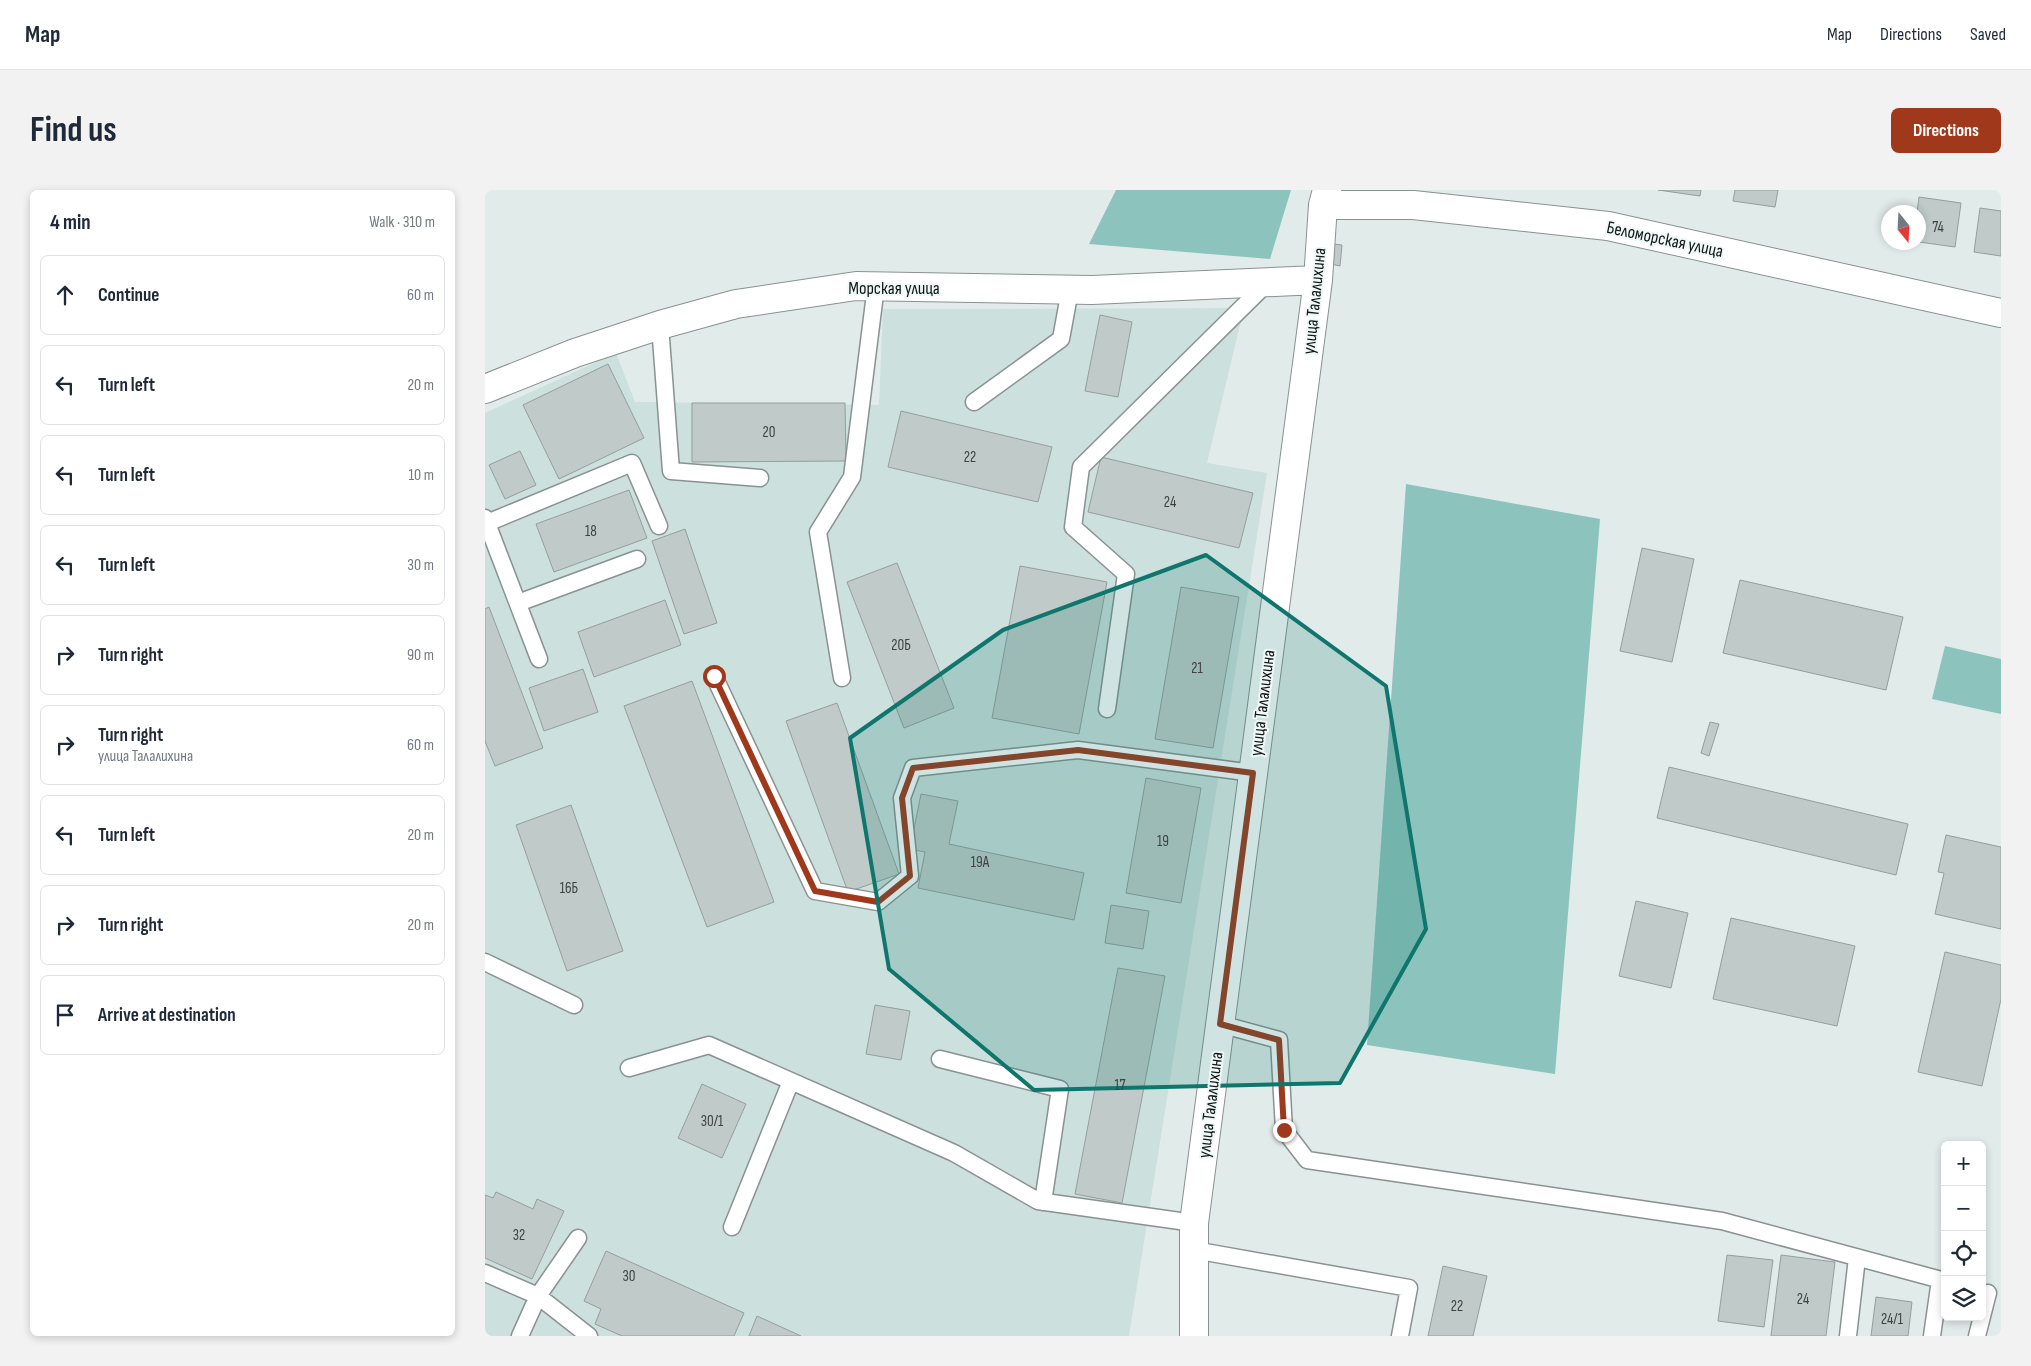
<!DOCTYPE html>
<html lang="en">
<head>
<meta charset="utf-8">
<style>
	:root { --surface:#fff; --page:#f2f2f3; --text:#1f2937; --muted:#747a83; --line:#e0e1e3; --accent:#a0391b }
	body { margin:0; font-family:"Sofia Sans Condensed",sans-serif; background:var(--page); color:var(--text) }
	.controls { position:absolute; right:15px; bottom:15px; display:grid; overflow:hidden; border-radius:8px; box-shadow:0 2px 8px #0003 }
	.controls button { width:45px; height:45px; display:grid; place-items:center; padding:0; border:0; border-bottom:1px solid var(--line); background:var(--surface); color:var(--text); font:25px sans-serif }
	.compass { position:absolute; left:1396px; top:15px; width:45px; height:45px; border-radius:50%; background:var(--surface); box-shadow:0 2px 8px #0003; rotate:162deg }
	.stop { position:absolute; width:15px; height:15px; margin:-11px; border:4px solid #a0391b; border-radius:50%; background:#fff }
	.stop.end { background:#a0391b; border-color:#fff; box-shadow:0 1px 5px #0008 }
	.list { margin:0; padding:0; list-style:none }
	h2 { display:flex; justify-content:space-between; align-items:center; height:65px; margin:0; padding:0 20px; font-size:21px }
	h2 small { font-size:16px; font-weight:400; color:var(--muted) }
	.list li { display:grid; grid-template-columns:32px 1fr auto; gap:15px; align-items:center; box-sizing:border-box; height:80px; margin:0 10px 10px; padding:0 10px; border:1px solid var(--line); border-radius:8px }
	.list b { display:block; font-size:19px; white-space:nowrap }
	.list p { margin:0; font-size:16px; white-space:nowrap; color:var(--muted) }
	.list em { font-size:16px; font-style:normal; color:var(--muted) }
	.icon { flex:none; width:28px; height:28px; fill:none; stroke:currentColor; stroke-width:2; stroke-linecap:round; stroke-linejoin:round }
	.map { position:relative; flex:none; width:1516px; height:1146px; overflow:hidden; border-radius:8px }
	header { display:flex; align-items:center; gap:30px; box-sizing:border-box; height:70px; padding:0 25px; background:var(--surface); border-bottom:1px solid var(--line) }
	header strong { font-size:24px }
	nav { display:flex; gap:28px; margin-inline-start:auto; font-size:18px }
	.intro { display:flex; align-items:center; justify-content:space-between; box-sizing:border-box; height:120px; padding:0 30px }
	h1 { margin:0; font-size:35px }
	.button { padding:12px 22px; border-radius:8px; background:var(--accent); color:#fff; font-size:18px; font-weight:700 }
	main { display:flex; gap:30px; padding:0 30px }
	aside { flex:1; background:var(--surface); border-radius:8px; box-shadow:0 2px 8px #0003 }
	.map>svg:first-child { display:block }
</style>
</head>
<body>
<header>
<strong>Map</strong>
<nav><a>Map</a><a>Directions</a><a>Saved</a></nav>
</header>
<div class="intro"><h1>Find us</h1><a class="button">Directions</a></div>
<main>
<aside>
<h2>4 min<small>Walk · 310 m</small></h2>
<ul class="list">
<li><svg class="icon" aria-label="ahead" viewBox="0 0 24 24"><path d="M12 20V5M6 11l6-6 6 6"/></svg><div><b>Continue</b></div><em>60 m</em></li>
<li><svg class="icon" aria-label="left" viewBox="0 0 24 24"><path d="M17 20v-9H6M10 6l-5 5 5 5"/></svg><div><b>Turn left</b></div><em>20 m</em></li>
<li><svg class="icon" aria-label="left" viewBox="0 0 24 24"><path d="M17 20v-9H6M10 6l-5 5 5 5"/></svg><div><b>Turn left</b></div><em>10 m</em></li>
<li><svg class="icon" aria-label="left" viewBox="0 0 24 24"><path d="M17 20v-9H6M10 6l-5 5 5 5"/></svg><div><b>Turn left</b></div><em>30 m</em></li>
<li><svg class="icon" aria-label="right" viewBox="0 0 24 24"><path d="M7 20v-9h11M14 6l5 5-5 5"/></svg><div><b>Turn right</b></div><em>90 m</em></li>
<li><svg class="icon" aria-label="right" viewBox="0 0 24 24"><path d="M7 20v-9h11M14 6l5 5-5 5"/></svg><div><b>Turn right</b><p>улица Талалихина</p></div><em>60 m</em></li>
<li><svg class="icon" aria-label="left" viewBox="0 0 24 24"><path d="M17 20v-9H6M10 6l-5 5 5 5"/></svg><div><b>Turn left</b></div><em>20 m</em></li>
<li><svg class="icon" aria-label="right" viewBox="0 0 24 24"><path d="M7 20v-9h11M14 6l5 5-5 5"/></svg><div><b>Turn right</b></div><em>20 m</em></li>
<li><svg class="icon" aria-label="arrive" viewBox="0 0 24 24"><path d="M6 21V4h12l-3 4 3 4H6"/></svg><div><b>Arrive at destination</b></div></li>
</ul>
</aside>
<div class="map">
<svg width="1516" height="1146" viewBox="0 0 1516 1146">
	<rect width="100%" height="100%" fill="#e1ebea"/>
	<path fill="#cce0dd" d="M759 118 722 273 782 283 644 1146H0V223L131 163 150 212 394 215 398 119Z"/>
	<path fill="#8cc3bc" d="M631 0H806L785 69 604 54Z
		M921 294 1115 329 1070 884 882 855Z
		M1460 456 1516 469V524L1447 509Z"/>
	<path fill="#c0cbc9" stroke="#949e9d" d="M1173 0H1216L1215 6Z
		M1250 0H1293L1290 17 1248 11Z
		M1434 7 1476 13 1470 57 1434 52V22H1432Z
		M1495 18 1516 21V66L1489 62Z
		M848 54 857 55 855 76 846 74Z
		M615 125 647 132 633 207 600 201Z
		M123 174 159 248 74 289 38 215Z
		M207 213H360L361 271 207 272Z
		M416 221 567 257 553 312 403 277Z
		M35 261 51 295 20 309 4 275Z
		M616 267 768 303 754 358 603 322Z
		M144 300 162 348 69 382 51 334Z
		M200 339 232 433 199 444 167 351Z
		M1157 358 1209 369 1187 472 1135 461Z
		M412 373 469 518 419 538 362 392Z
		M535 376 622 392 594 544 507 528Z
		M1255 390 1418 427 1401 500 1238 463Z
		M696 397 754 407 728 558 670 549Z
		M180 410 196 455 109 487 93 442Z
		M4 417 58 558 10 576 0 551V419Z
		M98 479 113 522 59 541 44 498Z
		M207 491 289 712 222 737 139 516Z
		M352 513 414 684 363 702 301 531Z
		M1225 532 1234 534 1224 566 1216 563Z
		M1184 577 1423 634 1411 685 1172 628Z
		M661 588 716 598 696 713 641 703Z
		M436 604 473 611 464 654 599 683 589 730 433 698 440 662 425 659Z
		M86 615 138 761 82 781 31 635Z
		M1461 645 1516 657V739L1450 724 1459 683 1453 682Z
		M1151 711 1203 723 1186 798 1134 786Z
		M626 715 664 721 658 759 620 753Z
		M1246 728 1370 756 1352 836 1228 809Z
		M1460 762 1516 775V809L1497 896 1433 882Z
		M633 778 680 786 637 1013 590 1004Z
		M390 815 425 821 416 870 381 864Z
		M217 894 261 914 237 968 193 948Z
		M11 1002 48 1019 52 1009 79 1021 47 1089 0 1068V1005L8 1008Z
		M121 1061 259 1123 249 1146H137L110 1134 116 1119 99 1111Z
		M1242 1065 1288 1070 1279 1137 1233 1131Z
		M1296 1065 1350 1072 1341 1146H1286Z
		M958 1076 1002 1086 988 1146H943Z
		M1391 1107 1427 1112 1423 1146H1386Z
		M272 1126 316 1146H264Z"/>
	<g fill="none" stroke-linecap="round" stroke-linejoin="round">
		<defs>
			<path id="lane" d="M175 135 186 281 275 288
				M489 212 576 149 585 100
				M0 328 54 469
				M2 333 147 273 174 336
				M33 413 152 369
				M229 486 330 701 393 712 425 686 417 608 428 578 593 560 768 583
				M357 488 333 342 367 287 391 96
				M622 519 641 384 588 337 596 277 783 92
				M0 772 89 815
				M735 834 794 850 799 940 822 970 1237 1031 1460 1091
				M455 869 575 899 558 1012
				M144 878 224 855 469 963 553 1011 709 1033
				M247 1037 306 891
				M709 1060 924 1098 915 1146
				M0 1083 53 1106 104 1146
				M35 1146 53 1106 93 1048
				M1363 1146 1372 1068
				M1447 1146 1455 1090
				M1492 1146 1503 1103"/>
			<path id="street" d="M838 15H928L1123 36 1516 123
				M0 199 90 163 175 135 251 114 371 96 607 100 833 90
				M709 1146V1033L833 90 838 15 842 0"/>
		</defs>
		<use href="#lane" stroke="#899291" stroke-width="19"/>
		<use href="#street" stroke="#899291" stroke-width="30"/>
		<use href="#lane" stroke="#fff" stroke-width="16"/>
		<use href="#street" stroke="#fff" stroke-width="28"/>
	</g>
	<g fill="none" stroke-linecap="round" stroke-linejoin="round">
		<path stroke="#a0391b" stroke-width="6" d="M229 486 330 701 393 712 425 686 417 608 428 578 593 560 768 583 735 834 794 850 799 940"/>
	</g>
	<path fill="#0f766e" fill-opacity="0.2" stroke="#0f766e" stroke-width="4" stroke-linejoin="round" d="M721 365 901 496 941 739 855 893 549 900 404 779 365 548 518 440Z"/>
	<g text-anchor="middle" stroke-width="4" stroke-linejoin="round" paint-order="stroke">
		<g font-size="15" fill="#3e4242">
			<text x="1453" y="42">74</text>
			<text x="284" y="247">20</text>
			<text x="485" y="272">22</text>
			<text x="685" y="317">24</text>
			<text x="106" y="346">18</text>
			<text x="416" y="460">20Б</text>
			<text x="712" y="483">21</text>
			<text x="678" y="656">19</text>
			<text x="495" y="677">19А</text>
			<text x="84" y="703">16Б</text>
			<text x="635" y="900">17</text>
			<text x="227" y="936">30/1</text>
			<text x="34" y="1050">32</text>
			<text x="144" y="1091">30</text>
			<text x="1318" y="1114">24</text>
			<text x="972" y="1121">22</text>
			<text x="1407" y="1134">24/1</text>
		</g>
		<g font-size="18" fill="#121515" stroke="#eef9f7">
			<text transform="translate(1180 49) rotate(12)" y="6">Беломорская улица</text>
			<text x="409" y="104">Морская улица</text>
			<text transform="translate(829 111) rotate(-84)" y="6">улица Талалихина</text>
			<text transform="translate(777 513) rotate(-83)" y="6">улица Талалихина</text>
			<text transform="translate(725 915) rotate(-83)" y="6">улица Талалихина</text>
		</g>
	</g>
</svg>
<div class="controls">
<button>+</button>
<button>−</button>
<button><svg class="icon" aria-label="locate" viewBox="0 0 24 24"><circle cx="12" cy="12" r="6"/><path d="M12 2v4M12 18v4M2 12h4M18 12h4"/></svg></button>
<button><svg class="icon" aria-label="layers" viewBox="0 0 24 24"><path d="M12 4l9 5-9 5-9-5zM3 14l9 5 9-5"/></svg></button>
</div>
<svg class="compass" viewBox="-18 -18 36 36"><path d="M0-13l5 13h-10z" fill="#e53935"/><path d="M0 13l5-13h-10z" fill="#747a83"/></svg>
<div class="stop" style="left:229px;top:486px"></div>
<div class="stop end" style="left:799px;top:940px"></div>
</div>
</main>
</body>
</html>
